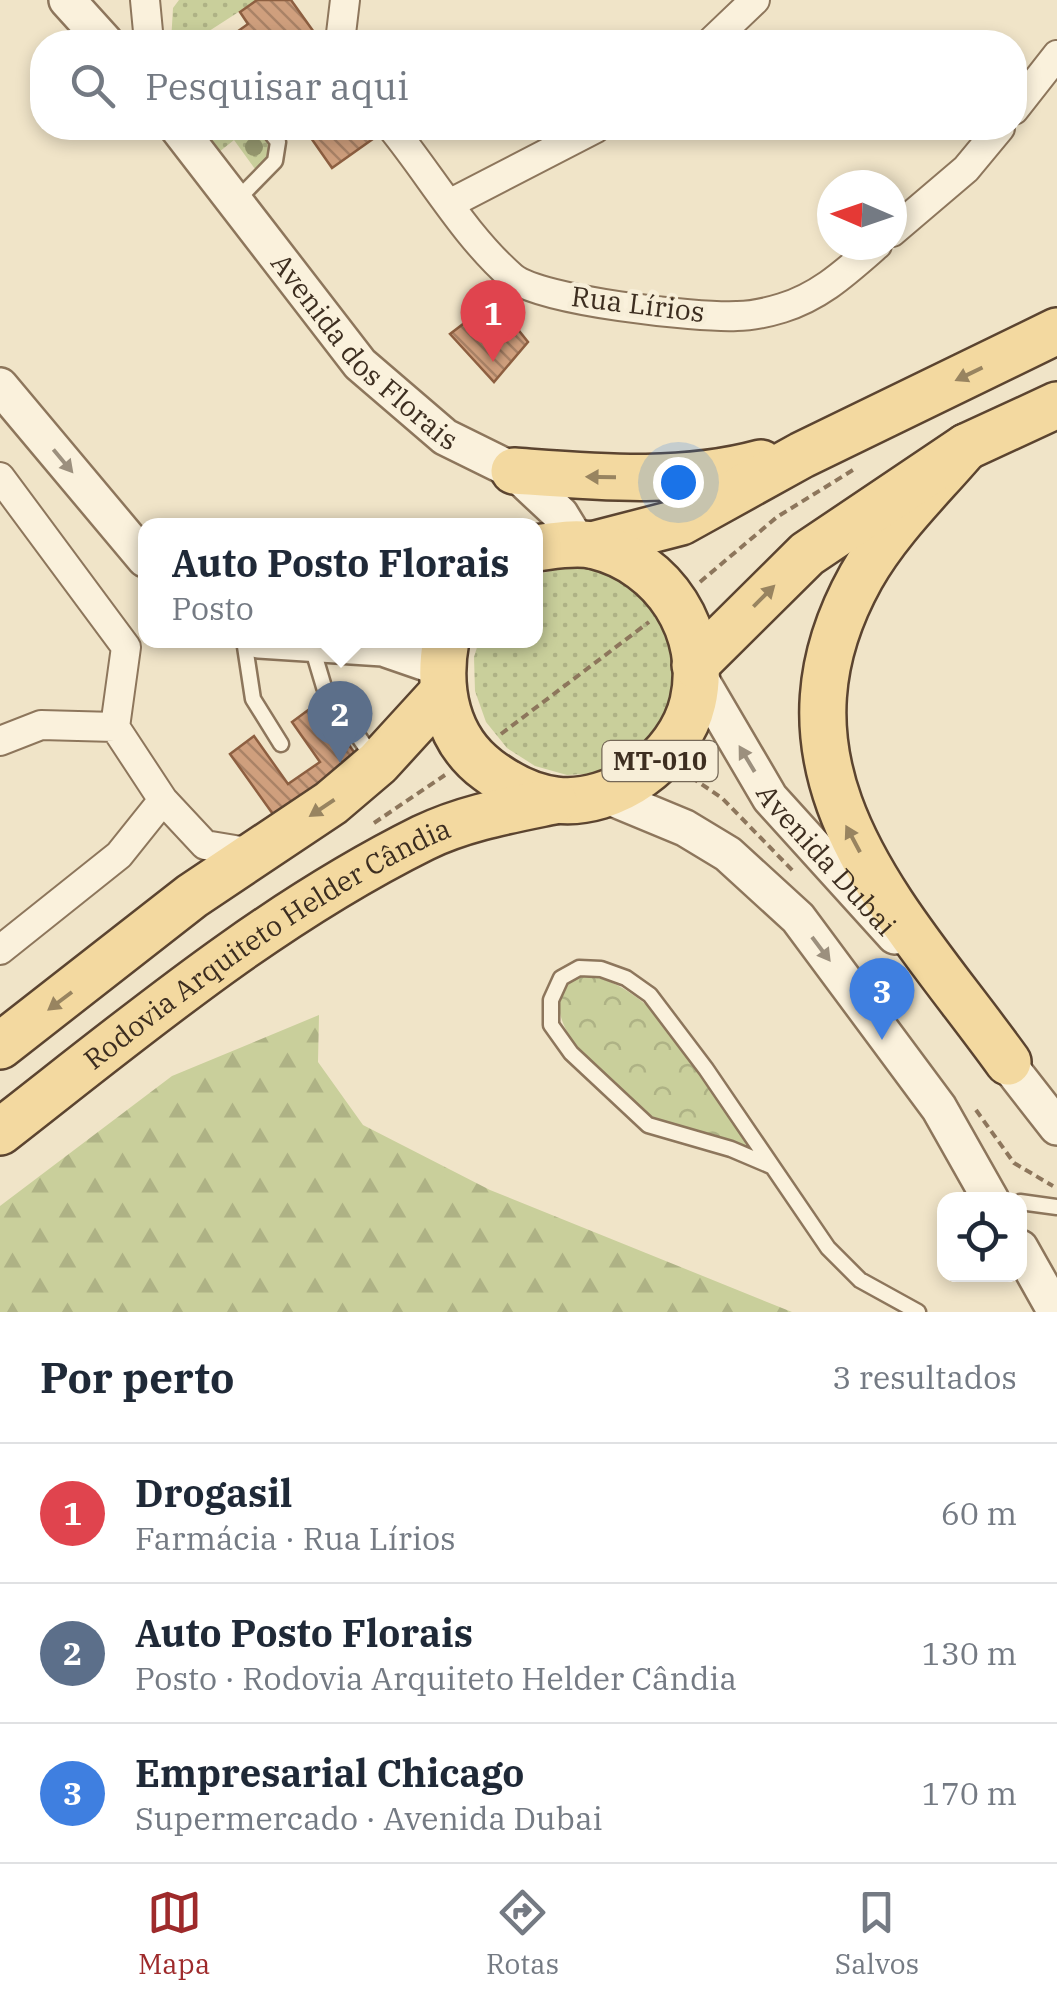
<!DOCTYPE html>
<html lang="pt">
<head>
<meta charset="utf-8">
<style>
	:root { --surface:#fff; --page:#f6f6f7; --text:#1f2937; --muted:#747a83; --line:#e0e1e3; --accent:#9e2a2b }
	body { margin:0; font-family:"IBM Plex Serif",serif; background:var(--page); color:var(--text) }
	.controls { position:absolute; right:30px; bottom:30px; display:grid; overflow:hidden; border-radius:20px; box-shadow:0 5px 15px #0003 }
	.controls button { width:90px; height:90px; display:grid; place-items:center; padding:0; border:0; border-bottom:2px solid var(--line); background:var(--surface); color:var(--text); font:50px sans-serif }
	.compass { position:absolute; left:817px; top:170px; width:90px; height:90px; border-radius:50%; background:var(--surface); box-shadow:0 5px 15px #0003; rotate:272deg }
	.you { position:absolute; left:678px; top:482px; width:35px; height:35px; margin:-25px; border:8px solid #fff; border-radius:50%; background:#1a73e8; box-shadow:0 0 0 15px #1a73e833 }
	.badge { display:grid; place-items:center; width:65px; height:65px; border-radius:50%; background:var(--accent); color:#fff; font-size:32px; font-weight:700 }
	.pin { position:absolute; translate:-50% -82px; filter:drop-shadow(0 2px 5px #0008) }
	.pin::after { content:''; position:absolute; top:52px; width:35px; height:30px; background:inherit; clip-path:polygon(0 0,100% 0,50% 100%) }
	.popup { position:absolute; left:138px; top:518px; width:405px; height:130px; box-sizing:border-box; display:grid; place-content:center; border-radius:20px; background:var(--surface); filter:drop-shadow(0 2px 8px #0005); font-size:32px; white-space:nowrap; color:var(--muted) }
	.popup b { font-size:38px; color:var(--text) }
	.popup::after { content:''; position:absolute; left:50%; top:100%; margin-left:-20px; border:20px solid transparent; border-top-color:var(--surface) }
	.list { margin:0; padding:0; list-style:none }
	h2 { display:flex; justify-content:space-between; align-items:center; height:130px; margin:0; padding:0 40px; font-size:42px }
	h2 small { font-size:32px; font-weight:400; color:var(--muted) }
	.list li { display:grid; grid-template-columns:65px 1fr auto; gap:30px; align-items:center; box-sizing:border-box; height:140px; padding:0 40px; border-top:2px solid var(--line) }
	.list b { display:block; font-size:38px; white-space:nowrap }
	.list p { margin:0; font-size:32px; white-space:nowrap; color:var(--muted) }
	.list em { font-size:32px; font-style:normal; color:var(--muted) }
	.icon { flex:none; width:55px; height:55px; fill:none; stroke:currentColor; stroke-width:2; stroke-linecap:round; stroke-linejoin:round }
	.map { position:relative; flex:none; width:1057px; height:1312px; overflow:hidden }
	.search { position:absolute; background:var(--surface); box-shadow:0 5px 15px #0003; left:30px; right:30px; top:30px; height:110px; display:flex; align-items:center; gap:25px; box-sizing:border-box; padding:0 35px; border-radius:40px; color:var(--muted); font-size:38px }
	.sheet { height:550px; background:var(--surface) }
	nav { display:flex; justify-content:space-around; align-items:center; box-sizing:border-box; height:140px; border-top:2px solid var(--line); background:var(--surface); font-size:28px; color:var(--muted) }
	nav a { display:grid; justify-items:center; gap:5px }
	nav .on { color:var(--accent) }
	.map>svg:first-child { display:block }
</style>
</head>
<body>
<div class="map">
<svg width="1057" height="1312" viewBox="0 0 1057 1312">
	<defs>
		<pattern id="grass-dots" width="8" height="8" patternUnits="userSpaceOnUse" patternTransform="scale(2.5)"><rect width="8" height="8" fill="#c9cf9b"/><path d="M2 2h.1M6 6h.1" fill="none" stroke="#aeb285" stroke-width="1.8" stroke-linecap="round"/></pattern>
		<pattern id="forest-firs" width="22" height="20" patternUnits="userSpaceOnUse" patternTransform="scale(2.5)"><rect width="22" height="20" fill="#c9cf9b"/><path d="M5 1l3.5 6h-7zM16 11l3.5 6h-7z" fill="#aeb285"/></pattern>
		<pattern id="park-crowns" width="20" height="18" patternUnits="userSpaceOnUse" patternTransform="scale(2.5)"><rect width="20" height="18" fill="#c9cf9b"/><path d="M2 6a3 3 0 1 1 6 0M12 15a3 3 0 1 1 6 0" fill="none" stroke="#aeb285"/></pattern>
		<pattern id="building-back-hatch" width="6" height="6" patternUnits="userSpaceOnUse" patternTransform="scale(2.5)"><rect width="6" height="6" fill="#cf9f7d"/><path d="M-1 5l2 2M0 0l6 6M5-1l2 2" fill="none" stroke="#a98266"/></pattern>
	</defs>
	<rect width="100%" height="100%" fill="#f0e4c8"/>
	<path fill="url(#grass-dots)" d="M179 0H257L192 42H171L173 8Z
		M205 128H225L228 132 234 128H256L270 145V155L255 169 234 140 219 152Z
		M568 567 603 570 635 584 676 641 673 709 632 759 601 773 567 775 535 766 507 748 486 722 475 691 474 657 479 641 535 640V575Z"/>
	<path fill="url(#forest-firs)" d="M319 1015 318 1062 363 1125 490 1190 792 1312H0V1206L172 1076Z"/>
	<path fill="url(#park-crowns)" d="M581 975C657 980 711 1086 747 1146 720 1138 689 1134 663 1123 628 1106 511 1007 581 975Z"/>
	<path fill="url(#building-back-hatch)" stroke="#8d5f41" stroke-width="2.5" d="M257 0H291L321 42H240L234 34 248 24 240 12Z
		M304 128H381L384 131 332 168Z
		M488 305 508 317 528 342 494 382 450 334Z
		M319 702 363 765 280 824 230 754 254 736 288 784 320 762 292 722Z"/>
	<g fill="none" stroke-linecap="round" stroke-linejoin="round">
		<defs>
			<path id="service" d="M236 201 275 161 278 142 267 128
				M244 640 253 699 281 744
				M312 647 324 687 374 759
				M771 1166 731 1149 648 1125 571 1053 551 1025V1000L561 978 579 968 601 969 626 978 650 995 706 1069 828 1248 860 1280 918 1312
				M1020 1202 1057 1207"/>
			<path id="minor" d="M145 0 149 42
				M340 42 345 0
				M711 42 755 0
				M1014 110 1057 55
				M392 128C431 176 465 236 512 277 540 301 697 318 737 316 751 316 769 312 782 308 821 296 847 271 877 245
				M451 203 596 128
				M892 232 966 169 1000 128
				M0 477 126 647 115 727
				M0 741 41 725 115 727 163 800 205 845 253 853
				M0 950 119 855 163 800"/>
			<g id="tertiary">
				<path d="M67 0 105 42"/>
				<path id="s1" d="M178 128 360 364 445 437 514 471 560 514 579 545"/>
				<path d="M0 386 145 559"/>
				<path d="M259 640 383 648 441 668"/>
				<path id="s2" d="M695 670 770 798 895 936"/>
				<path d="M603 794 685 828 728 854 798 918 939 1108 991 1200"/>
				<path d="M993 1045 1057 1127"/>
				<path d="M1020 1248 1056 1312"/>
			</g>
			<g id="primary">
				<path d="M966 447C930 489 888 529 861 577 752 773 900 912 1008 1062"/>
				<path d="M514 471C597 477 680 485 761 463"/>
				<path d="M592 545 681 522 802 455 1057 331"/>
				<path d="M446 640C437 688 446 739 488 770 508 785 530 797 556 800 614 807 680 759 693 702 709 632 664 563 595 546 577 541 553 546 535 548"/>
				<path d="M695 665 807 554 966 447 1057 405"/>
				<path d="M0 1046 192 896 331 803 378 763 442 693"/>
				<path id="s3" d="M0 1132C136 1026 268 915 423 838 464 818 510 810 554 801"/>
			</g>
		</defs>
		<use href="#service" stroke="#8d765c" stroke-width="19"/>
		<use href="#minor" stroke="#8d765c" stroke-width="32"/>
		<use href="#tertiary" stroke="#8d765c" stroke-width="40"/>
		<use href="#primary" stroke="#5b4430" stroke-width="50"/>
		<path stroke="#8d765c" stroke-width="4" stroke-dasharray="8 5" stroke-linecap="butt" d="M700 582 777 517 853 470
			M501 734 649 622
			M691 777 722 798 794 872
			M374 823 445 775
			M976 1110 1014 1163 1053 1186"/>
		<use href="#service" stroke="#faf1dc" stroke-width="14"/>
		<use href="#minor" stroke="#faf1dc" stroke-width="28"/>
		<use href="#tertiary" stroke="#faf1dc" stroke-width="35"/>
		<use href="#primary" stroke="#f3d9a0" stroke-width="45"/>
	</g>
	<circle fill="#96986f" cx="254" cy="147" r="9"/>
	<defs><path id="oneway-solid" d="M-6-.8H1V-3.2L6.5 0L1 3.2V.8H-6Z" transform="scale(2.5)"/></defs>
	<g fill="#988460">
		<use href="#oneway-solid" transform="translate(969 374) rotate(154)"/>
		<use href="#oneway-solid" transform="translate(601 477) rotate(-179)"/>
		<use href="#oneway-solid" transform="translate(764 596) rotate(-45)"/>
		<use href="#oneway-solid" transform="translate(322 808) rotate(146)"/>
		<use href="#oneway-solid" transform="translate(853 839) rotate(-118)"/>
		<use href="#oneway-solid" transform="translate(60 1001) rotate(143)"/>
	</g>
	<g fill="#9c907e">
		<use href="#oneway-solid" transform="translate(63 461) rotate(50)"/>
		<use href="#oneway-solid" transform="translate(747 759) rotate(-121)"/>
		<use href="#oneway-solid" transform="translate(821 949) rotate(53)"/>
	</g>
	<g text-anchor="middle" stroke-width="9" stroke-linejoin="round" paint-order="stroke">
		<rect fill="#f7eed8" stroke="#756857" stroke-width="2.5" x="602.5" y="741" width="115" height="40" rx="8"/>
		<g font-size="25" font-weight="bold" fill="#3d2e20">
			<text x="660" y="770">MT-010</text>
		</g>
		<g font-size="28" fill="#3d2e20" stroke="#f7eed8">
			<text transform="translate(638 304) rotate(7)" y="10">Rua Lírios</text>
			<text dy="10" stroke="none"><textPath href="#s1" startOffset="292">Avenida dos Florais</textPath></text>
			<text dy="10" stroke="none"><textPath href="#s2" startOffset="232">Avenida Dubai</textPath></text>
			<text dy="10" stroke="none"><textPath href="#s3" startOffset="328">Rodovia Arquiteto Helder Cândia</textPath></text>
		</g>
	</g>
</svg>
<div class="controls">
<button><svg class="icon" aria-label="locate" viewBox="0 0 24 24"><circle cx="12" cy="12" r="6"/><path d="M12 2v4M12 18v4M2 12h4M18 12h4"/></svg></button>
</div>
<svg class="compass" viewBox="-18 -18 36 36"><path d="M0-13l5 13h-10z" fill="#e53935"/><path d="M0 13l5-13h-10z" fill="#747a83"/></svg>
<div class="you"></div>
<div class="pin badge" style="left:493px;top:362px;background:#e0444e">1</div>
<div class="pin badge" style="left:340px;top:763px;background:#5c6f8a">2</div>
<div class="popup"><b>Auto Posto Florais</b>Posto</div>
<div class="pin badge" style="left:882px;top:1040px;background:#3f7fe0">3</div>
<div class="search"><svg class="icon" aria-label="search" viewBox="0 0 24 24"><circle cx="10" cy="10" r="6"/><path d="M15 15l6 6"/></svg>Pesquisar aqui</div>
</div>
<section class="sheet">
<h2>Por perto<small>3 resultados</small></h2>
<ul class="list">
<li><span class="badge" style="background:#e0444e">1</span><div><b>Drogasil</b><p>Farmácia · Rua Lírios</p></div><em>60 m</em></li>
<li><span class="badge" style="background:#5c6f8a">2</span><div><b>Auto Posto Florais</b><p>Posto · Rodovia Arquiteto Helder Cândia</p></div><em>130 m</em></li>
<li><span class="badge" style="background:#3f7fe0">3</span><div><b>Empresarial Chicago</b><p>Supermercado · Avenida Dubai</p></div><em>170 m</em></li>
</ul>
</section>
<nav>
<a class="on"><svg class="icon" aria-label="map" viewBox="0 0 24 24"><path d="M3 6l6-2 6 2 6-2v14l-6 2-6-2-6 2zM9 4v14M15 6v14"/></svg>Mapa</a>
<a><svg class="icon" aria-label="directions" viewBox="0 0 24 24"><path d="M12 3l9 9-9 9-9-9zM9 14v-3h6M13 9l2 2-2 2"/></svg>Rotas</a>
<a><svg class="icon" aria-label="saved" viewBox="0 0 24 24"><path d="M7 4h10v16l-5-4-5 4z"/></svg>Salvos</a>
</nav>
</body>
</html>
